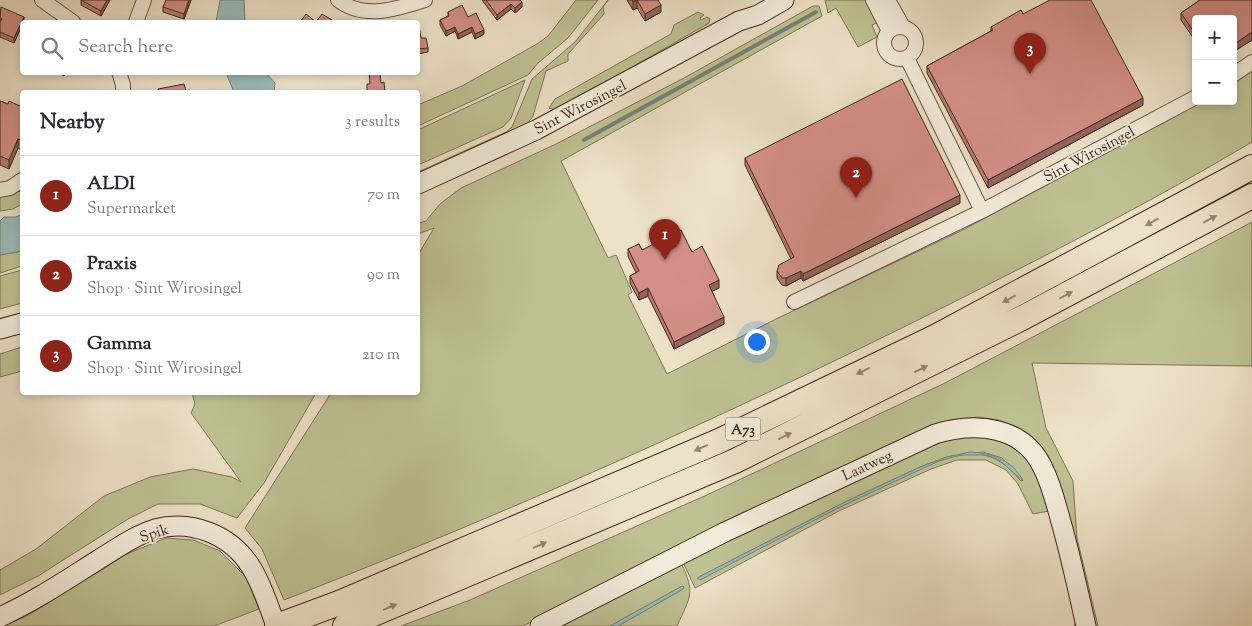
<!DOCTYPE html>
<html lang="en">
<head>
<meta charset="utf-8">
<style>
	:root { --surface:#fff; --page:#f2f2f3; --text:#2b2b33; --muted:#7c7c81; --line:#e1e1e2; --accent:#8f2418 }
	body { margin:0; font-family:"Sorts Mill Goudy",serif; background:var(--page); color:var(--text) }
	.controls { position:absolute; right:15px; top:15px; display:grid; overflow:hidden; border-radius:5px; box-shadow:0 2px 8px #0003 }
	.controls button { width:45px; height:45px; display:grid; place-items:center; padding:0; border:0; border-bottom:1px solid var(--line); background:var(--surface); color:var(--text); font:25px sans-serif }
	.you { position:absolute; left:756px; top:341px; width:18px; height:18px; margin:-12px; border:4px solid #fff; border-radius:50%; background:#1a73e8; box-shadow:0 0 0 8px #1a73e833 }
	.badge { display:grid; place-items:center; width:32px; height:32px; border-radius:50%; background:var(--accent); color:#fff; font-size:16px; font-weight:700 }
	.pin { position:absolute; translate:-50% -41px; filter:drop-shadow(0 1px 2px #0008) }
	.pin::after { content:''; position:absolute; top:26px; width:18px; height:15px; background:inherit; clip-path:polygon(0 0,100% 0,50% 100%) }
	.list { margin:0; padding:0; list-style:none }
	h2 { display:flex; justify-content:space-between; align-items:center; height:65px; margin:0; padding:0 20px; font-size:21px }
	h2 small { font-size:16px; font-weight:400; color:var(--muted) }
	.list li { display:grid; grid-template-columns:32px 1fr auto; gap:15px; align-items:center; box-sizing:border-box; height:80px; padding:0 20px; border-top:1px solid var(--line) }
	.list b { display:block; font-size:19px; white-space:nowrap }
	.list p { margin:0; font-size:16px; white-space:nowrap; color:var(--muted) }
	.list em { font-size:16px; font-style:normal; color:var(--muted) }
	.icon { flex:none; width:28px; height:28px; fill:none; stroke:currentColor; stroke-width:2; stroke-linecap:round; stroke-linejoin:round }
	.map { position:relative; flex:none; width:1252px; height:626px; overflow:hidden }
	.search { position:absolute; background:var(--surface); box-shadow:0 2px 8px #0003; left:20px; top:20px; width:400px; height:55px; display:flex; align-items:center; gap:12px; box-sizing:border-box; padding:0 18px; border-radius:5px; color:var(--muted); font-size:19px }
	.panel { position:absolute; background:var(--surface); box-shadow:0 2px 8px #0003; left:20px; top:90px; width:400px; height:305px; border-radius:5px }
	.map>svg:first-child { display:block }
</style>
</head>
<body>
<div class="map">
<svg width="1252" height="626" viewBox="0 0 1252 626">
	<rect width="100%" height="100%" fill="#ede1c8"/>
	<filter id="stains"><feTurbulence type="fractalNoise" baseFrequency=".004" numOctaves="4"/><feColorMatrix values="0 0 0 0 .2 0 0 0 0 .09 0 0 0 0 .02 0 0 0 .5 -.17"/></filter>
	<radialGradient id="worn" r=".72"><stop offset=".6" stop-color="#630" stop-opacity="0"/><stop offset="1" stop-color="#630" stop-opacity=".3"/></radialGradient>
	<path fill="#bec192" stroke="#7f7557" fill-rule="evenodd" d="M576 0H598L568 38 538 63 528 75 418 126V105L462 86 537 44 548 36Z
		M608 0 603 7 604 14 568 54V61L546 71 533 116 526 125 418 176V172L506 132 512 127 532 79 575 42Z
		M825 0H867L879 22 872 25 877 37 858 47 836 8 828 13Z
		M813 6H819L822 16 561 161 608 258 616 255 632 292 628 295 667 374 776 319 965 229 1200 101H1233V82L1252 71V142C1153 201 1051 253 948 305 731 414 510 512 284 600L262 549 245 528 331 393 418 392V255L434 228 418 234V223L426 221 440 204 461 188 554 145 684 78Z
		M698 12 704 15 700 18 701 20 707 17 710 19 709 23 556 111 549 108 555 99 671 34 674 25Z
		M525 80 511 118 503 127 418 165V130Z
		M22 190V204L13 209 0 211V197Z
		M1252 222V366L1032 363 1046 428 1073 481 1077 538 1098 626H1092L1044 453 1031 437 1017 427 999 420 978 417 950 420 866 456 523 626H401L470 600 709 494 945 383Z
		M22 251V266L0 273V255Z
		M22 270V303L0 309V276Z
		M22 347V371L0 377V354Z
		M192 393H316L264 483 237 518 200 504H158L128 519 38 576 0 595V570L36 549 104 496 150 477 193 469 232 477 241 482 191 413 195 404Z
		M978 433C989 437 1005 439 1014 446 1054 475 1068 578 1079 626H1074L1076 622 1049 511 1033 514 1018 484 1006 470 986 460H957L931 469 839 511 695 588 683 562 940 439ZM983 452 1002 458 1023 480 1021 481C1008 466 997 456 977 454 945 452 908 475 880 488 819 517 759 546 700 580L699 577 847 501 920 467 947 457Z
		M166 538 193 540 220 551 246 577 259 609 214 626H1L25 617 124 555Z
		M681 563C696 593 690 597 677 626H618L683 589V586L610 626H554Z"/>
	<path fill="#9abcbb" stroke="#76817b" d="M220 0H244L245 22H216Z
		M226 73H266L275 83 274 92H234Z
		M22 214V251L0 255V221L4 217H16Z
		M970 452C992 453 1013 460 1023 481L999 460 987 455H961L939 461 838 508 700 580 697 578 847 501 920 467 947 457Z
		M682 586 684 587 683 589 618 626H610Z"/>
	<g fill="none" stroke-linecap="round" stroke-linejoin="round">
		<path stroke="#76817b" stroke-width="4" d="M584 140 816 12"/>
		<defs>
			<path id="street" d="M42 0 73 22
				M338 0C364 20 397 9 425 0
				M873 0 889 31
				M888 0 903 27
				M136 22 144 0
				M884 43a16 16 0 1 1 32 0a16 16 0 1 1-32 0Z
				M907 58 982 211
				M119 72 123 85V92
				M1233 75 1252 62
				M0 190 10 188 22 180
				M794 302 982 211 1196 97"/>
			<path id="secondary" d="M418 184 536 130 739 21 758 15 784 0
				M0 329 22 323
				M0 617C35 601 66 580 98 560 116 549 135 535 155 529 192 519 231 535 251 567 262 584 269 607 276 626
				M540 626 725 532 935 434C975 422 1023 425 1043 468 1052 486 1056 504 1061 522 1071 557 1078 591 1086 626"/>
			<path id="highway" d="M277 626 339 603 719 441 935 337 1252 167
				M345 626 735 461 1024 317 1252 196"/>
		</defs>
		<use href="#street" stroke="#6b5747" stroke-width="16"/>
		<use href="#secondary" stroke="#40291c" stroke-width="21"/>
		<use href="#highway" stroke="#40291c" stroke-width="26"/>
		<use href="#street" stroke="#f3ecdb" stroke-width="14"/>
		<use href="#secondary" stroke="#f3ecdb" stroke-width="19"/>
		<use href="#highway" stroke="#ede1c8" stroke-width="24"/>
	</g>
	<path fill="#b57b75" stroke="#40291c" d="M81 0H110L101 16 81 5Z
		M166 0H191L184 19 163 12V7Z
		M482 0H520L522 7 515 13 511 9 497 20Z
		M627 0H658L661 12 645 21 637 8 633 10Z
		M1200 0H1252V40L1233 52V19H1196V42L1181 20V13Z
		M0 9 24 22H22V25L14 43 0 37Z
		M448 12 468 17 484 34 475 39 472 32 458 39 455 31 446 36 440 25V20L448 16Z
		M1023 14 1143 105 988 188 927 73V66L991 31V27Z
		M418 27 421 38 428 48V52L418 54Z
		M58 72H67L64 76Z
		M0 101 8 104 22 107 21 150 18 148 9 169 0 165Z
		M745 158 960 203 803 281 801 278 786 286 782 285 777 278V271L791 259 745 165Z
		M628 249 692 252 719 288 712 291 724 324 674 349 648 296 639 300 630 283V276L636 273 628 256Z"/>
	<path fill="#94645f" stroke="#40291c" d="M107 0H110L101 16V11Z
		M189 0H191L184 19V14Z
		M637 0V8L633 10V2Z
		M522 2V7L515 13V8Z
		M511 4V9L497 20V15Z
		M661 5V12L645 21V14Z
		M24 17V22H22V25L14 43V38Z
		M455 27V31L446 36V31Z
		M472 27V32L458 39V34Z
		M484 30V34L475 39V34Z
		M1252 32V40L1233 52V45Z
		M1143 98V105L988 188V180Z
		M22 137V146L21 150V140Z
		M18 139V148L9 169V160Z
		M960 195V203L803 281V274Z
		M801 271V278L786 286V278Z
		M719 280V288L709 293V285Z
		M648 288V296L639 300V293Z
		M724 317V324L674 349V342Z"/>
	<path fill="#d38f88" stroke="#40291c" d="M81 0H107L101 11Z
		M166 0H189L184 14 163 7Z
		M486 0H520L522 2 515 8 511 4 497 15Z
		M632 0H658L661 5 645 14 637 0 633 2Z
		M1050 0H1091L1143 98 988 180 927 66 993 30 991 27 1021 10 1023 14Z
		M1200 0H1252V32L1233 45V19H1196V35L1181 13Z
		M462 5 468 17 476 13 484 30 475 34 472 27 458 34 455 27 446 31 440 20 449 16 448 12Z
		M1 7 24 17 14 38 0 32V22L2 19 0 18Z
		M306 14 316 22 322 14 332 20 330 22H300Z
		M418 27H419L421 38H426L428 48 418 49Z
		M369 72H380L381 83 384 82 385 92H367V84H370Z
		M902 79 960 195 803 274 801 271 786 278H782L777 271 779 265 794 257 745 158Z
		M184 84 186 91 190 90 191 92H159L158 89Z
		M0 101 8 104 9 101 22 107V137L21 140 18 139 9 160 0 156Z
		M681 230 692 252 702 246 719 280 709 285 724 317 674 342 648 288 639 293 630 276 639 271 628 249 639 244 642 250Z"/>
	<defs><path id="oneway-solid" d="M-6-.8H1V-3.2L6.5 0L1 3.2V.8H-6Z" transform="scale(1.25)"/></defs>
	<g fill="#968572">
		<use href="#oneway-solid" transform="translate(1210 219) rotate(-28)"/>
		<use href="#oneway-solid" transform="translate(1152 222) rotate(151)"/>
		<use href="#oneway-solid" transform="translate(1066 295) rotate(-28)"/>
		<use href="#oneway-solid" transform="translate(1009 299) rotate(152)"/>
		<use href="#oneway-solid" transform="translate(921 369) rotate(-27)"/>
		<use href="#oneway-solid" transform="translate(863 371) rotate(154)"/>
		<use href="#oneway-solid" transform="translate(785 436) rotate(-26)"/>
		<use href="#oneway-solid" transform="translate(701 448) rotate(156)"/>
		<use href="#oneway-solid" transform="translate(540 545) rotate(-23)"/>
		<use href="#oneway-solid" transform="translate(390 607) rotate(-23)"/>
	</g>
	<g text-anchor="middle" stroke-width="4" stroke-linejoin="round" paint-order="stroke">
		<rect fill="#f3ecdb" stroke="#766455" stroke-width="1" x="725.5" y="417.5" width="35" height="23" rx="4"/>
		<g font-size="14" font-weight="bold" fill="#40291c">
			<text x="743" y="434">A73</text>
		</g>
		<g font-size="15" fill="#40291c" stroke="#f3ecdb">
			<text transform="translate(580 107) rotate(-27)" y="5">Sint Wirosingel</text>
			<text transform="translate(1089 154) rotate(-28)" y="5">Sint Wirosingel</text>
			<text transform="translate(867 465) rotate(-25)" y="5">Laatweg</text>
			<text transform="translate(154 533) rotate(-18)" y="5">Spik</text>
		</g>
	</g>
	<rect width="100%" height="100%" filter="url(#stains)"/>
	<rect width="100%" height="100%" fill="url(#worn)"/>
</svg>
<div class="controls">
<button>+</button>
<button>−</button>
</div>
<div class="you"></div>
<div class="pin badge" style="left:665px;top:260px">1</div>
<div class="pin badge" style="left:856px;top:198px">2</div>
<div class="pin badge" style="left:1030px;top:74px">3</div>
<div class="search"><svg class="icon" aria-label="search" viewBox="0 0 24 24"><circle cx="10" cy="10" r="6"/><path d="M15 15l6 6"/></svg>Search here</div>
<section class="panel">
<h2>Nearby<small>3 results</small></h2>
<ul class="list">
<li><span class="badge">1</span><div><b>ALDI</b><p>Supermarket</p></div><em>70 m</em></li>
<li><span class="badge">2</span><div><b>Praxis</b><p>Shop · Sint Wirosingel</p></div><em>90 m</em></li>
<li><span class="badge">3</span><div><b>Gamma</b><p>Shop · Sint Wirosingel</p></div><em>210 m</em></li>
</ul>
</section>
</div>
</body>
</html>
